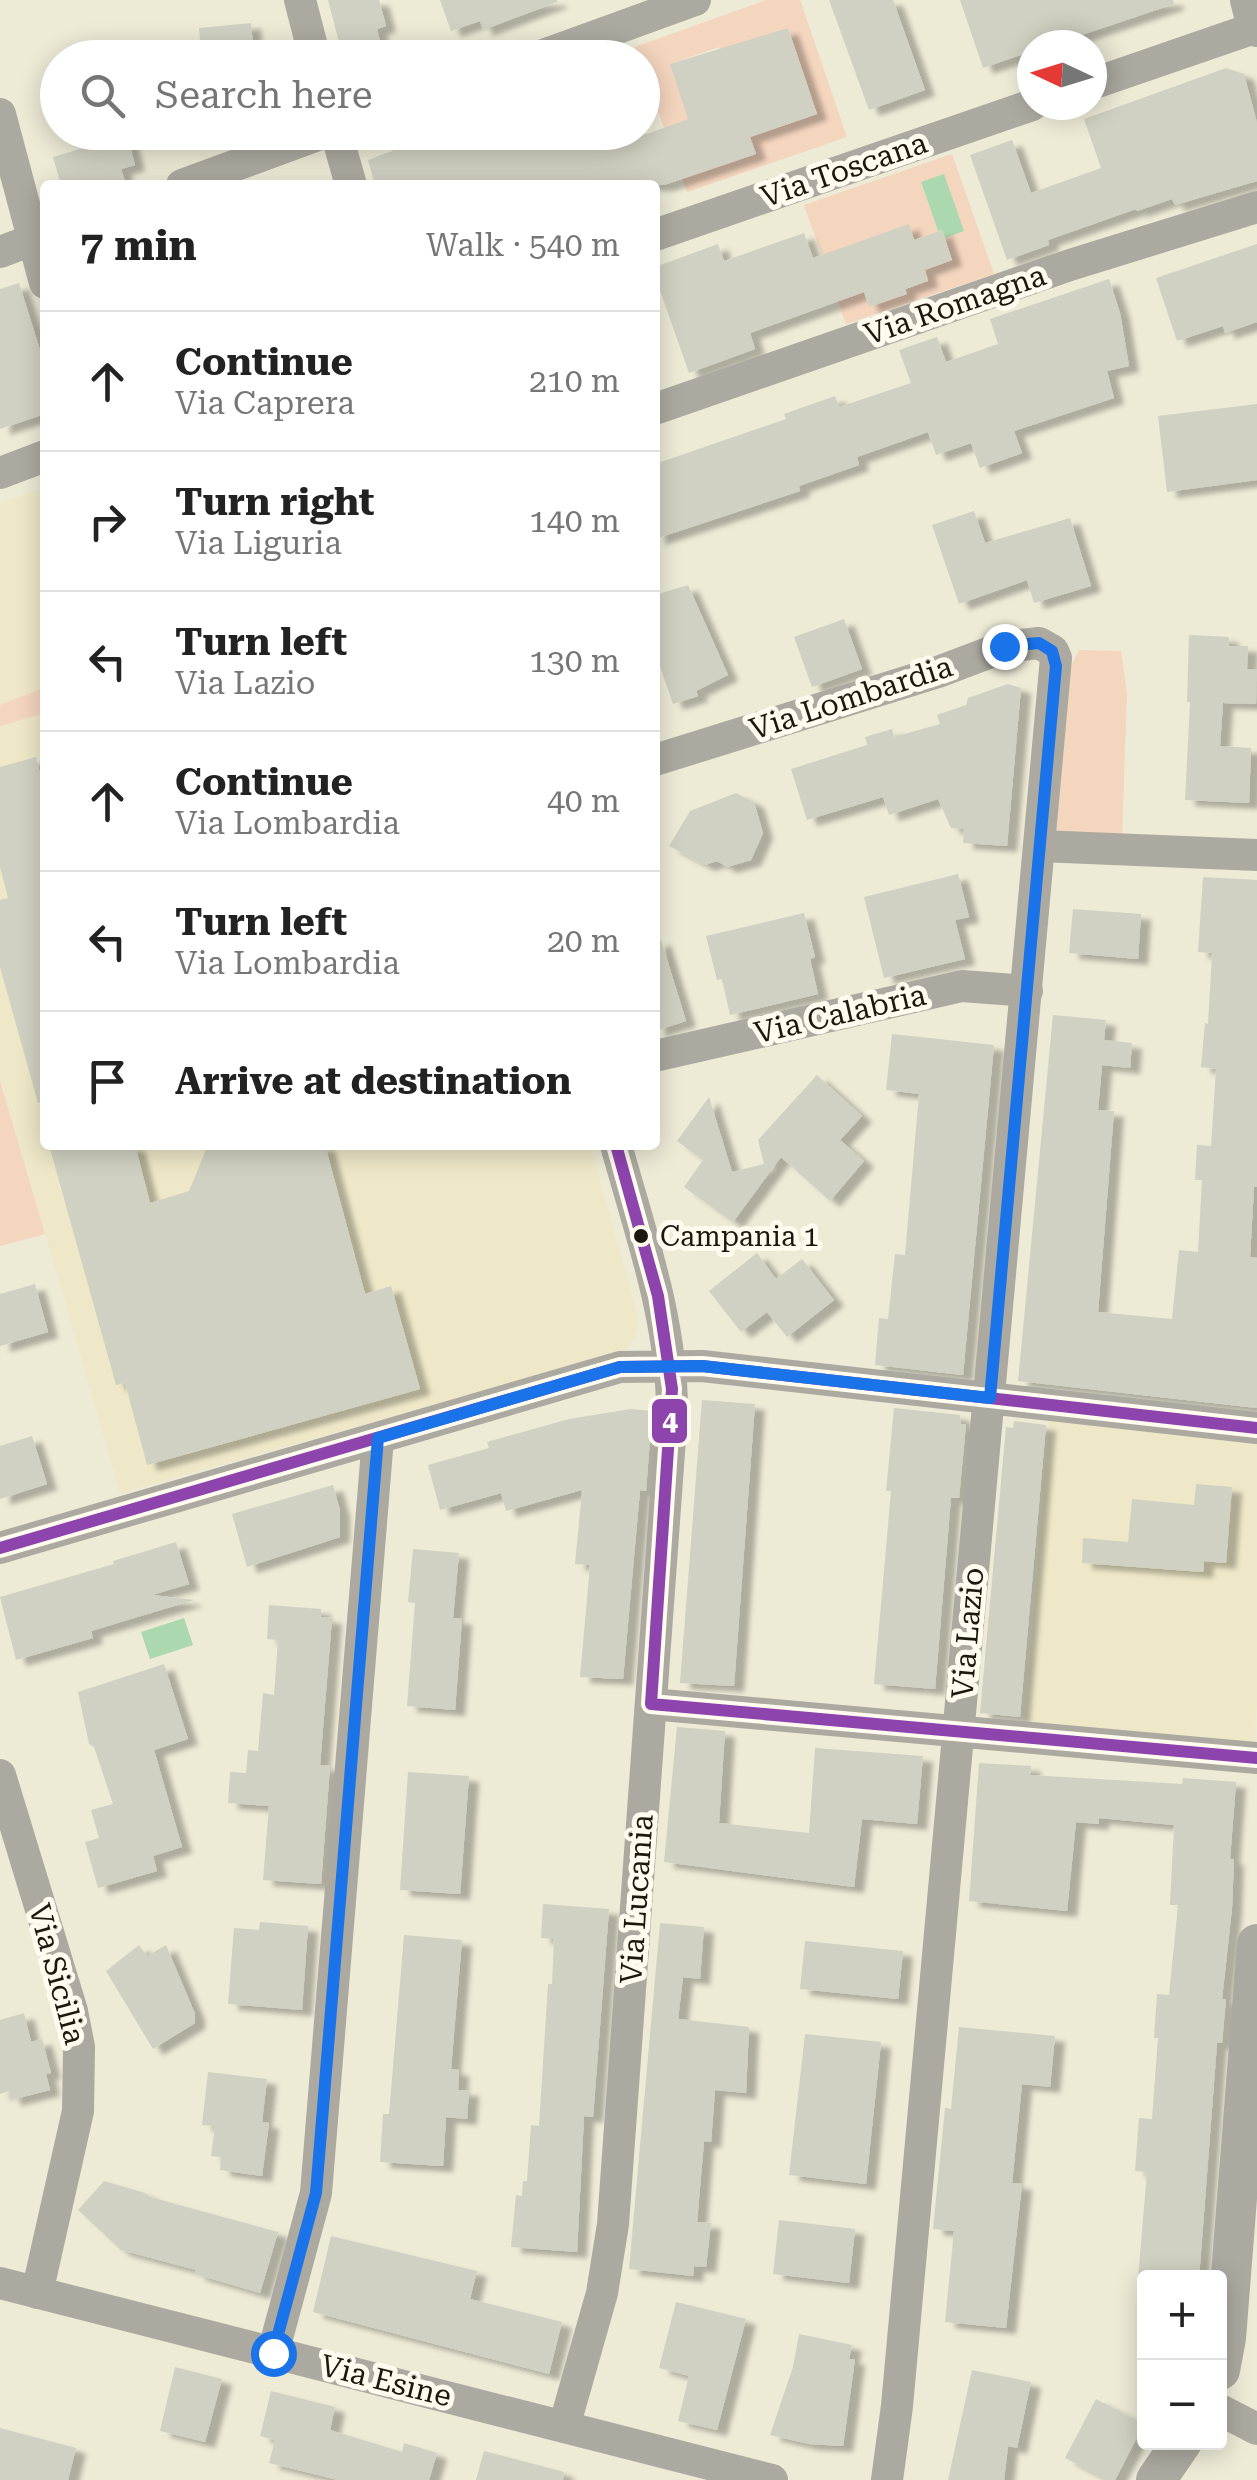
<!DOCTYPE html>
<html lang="en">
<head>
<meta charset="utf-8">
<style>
	:root { --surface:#fff; --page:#f6f6f6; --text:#222; --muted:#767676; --line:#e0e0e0 }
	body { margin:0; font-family:"Roboto Serif",serif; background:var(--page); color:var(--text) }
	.controls { position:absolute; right:30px; bottom:30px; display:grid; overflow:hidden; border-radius:10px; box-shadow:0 5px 25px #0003 }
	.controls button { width:90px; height:90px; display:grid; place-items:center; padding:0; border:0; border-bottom:2px solid var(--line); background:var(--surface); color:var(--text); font:50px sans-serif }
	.compass { position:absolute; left:1017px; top:30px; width:90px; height:90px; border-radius:50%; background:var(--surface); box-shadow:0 5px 25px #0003; rotate:274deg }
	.stop { position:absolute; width:30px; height:30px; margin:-22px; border:8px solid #1a73e8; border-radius:50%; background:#fff }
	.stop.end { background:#1a73e8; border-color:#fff; box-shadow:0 2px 10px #0008 }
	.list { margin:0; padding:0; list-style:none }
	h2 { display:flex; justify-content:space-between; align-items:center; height:130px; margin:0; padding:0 40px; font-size:42px }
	h2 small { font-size:32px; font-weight:400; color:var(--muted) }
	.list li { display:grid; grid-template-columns:65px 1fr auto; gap:30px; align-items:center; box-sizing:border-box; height:140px; padding:0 40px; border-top:2px solid var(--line) }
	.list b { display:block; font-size:38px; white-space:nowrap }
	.list p { margin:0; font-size:32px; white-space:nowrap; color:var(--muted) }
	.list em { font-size:32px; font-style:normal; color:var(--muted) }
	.icon { flex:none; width:55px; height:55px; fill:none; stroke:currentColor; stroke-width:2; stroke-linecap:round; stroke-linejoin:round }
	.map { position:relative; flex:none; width:1257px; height:2480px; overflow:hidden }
	.search { position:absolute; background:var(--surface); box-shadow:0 5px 25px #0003; left:40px; top:40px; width:620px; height:110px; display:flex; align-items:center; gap:25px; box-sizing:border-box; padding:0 35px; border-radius:55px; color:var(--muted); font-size:38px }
	.panel { position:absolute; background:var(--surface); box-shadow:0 5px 25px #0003; left:40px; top:180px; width:620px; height:970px; border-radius:10px }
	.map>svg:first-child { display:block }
</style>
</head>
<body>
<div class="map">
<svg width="1257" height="2480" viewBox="0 0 1257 2480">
	<defs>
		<filter id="shadow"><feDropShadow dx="10" dy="6" stdDeviation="2.5" flood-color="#0004"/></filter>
	</defs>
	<rect width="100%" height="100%" fill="#edead6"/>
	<path fill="#eee8c8" d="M45 488V1145H590L638 1317 637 1331 630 1345 618 1354 120 1493 0 1076V503Z
		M1049 1421 1257 1441V1701L1254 1743 1025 1722Z"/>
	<path fill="#f4d5be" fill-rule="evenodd" d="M766 0H800L847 137 687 192 643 69 642 58 638 57 635 47ZM788 29 817 114 768 131 746 127 670 64 719 47 725 63Z
		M952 154 994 274 846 324 804 205ZM921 183 964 231 945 238 952 260 932 267 921 238 938 231ZM909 225 928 280 869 307 848 246Z
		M1079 650 1121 651 1127 694 1122 836 1056 833 1070 668Z
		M45 687V713L0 726V705Z
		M0 1080 45 1234 0 1246Z"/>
	<path fill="#abd8ae" d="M944 174 964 231 945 238 942 230 938 231 921 182Z
		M184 1618 193 1645 150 1659 141 1632Z"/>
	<path fill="#d0d1c2" filter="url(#shadow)" d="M328 0H379L386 26 377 29 384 58H343Z
		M440 0H557V2L483 30 480 21 451 31Z
		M829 0H893L925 90 869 110Z
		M960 0H1173L1174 4 1052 45H1032V51L983 68Z
		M251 23 254 58H201L199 28Z
		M788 28 817 114 750 137 756 154 664 185H375L368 160 443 132 647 134 688 119 670 64Z
		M1226 68 1244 74 1257 123V181L1175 205 1172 199 1137 211 1136 209 1048 240 1049 245 1007 260 970 155 1012 140 1031 193 1101 168 1084 119Z
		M127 135 135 165 121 169 126 185H61L53 157Z
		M909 224 914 240 942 230 952 260 925 270 928 281 905 289 907 294 869 307 864 292 750 333 755 349 689 373 655 276V267L718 244 724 261 804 233 813 258Z
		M1257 244V322L1225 333 1223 326 1177 341 1156 278Z
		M1109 279 1120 313 1129 366 1107 371 1114 398 1014 431 1022 453 980 468 971 443 936 455 928 432 857 457 859 465 799 486 800 491 655 539V464L786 419 784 414 835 396 839 407 911 383 899 350 937 337 946 362 998 344 990 319Z
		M19 283 45 366V414L0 429V289Z
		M1257 404V480L1167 492 1158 416Z
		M974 511 985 543 1070 518 1091 586 1034 603 1027 580 959 604 932 525Z
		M688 585 728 675 696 691 698 696 673 704 655 652V595Z
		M844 619 862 669 812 687 794 637Z
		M1189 635 1229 637V646H1248L1247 669 1257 670 1256 704 1223 703 1220 746 1251 748 1249 803 1185 800 1190 702H1187Z
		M1008 684 1021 688 1007 846 963 843 964 829 951 828 938 799 889 815 883 797 807 820 791 769 867 745 865 737 892 729 894 737 940 724 937 715 966 705 968 698Z
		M36 757 41 777 45 776V1102L38 1103 0 967V900L8 898 0 867V767Z
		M736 793 754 802 763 833 751 860 727 867 717 861 705 865 669 846 690 811Z
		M958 874 969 917 955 920 965 959 884 978 864 897Z
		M1203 877 1257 880V1187H1254L1250 1257 1257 1258V1408L1018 1381 1053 1015 1106 1020 1104 1040 1132 1043 1130 1068 1102 1065 1098 1110 1114 1111 1098 1312 1172 1319 1179 1250 1198 1252 1202 1180H1195L1197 1145 1211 1146 1216 1069 1201 1067 1205 1023 1208 1024 1212 953 1198 952Z
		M1073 909 1141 914 1138 959 1069 953Z
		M804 913 815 957 810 959 818 994 730 1015 722 979 717 980 706 936Z
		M661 940 686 1021 655 1031V941Z
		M892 1034 994 1045 963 1375 875 1365 879 1318 888 1319 895 1254 905 1255 919 1094 886 1090Z
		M817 1075 862 1116 840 1140 864 1161 830 1201 781 1157 733 1222 684 1187 703 1160 677 1141 709 1097 732 1172 764 1164 758 1140Z
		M49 1145H135L150 1203 189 1191 208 1145H325L365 1294 391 1286 420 1389 147 1465 125 1383 116 1385Z
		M757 1253 776 1279 802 1259 834 1300 787 1337 767 1312 741 1332 709 1291Z
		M35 1284 48 1332 0 1346V1294Z
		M702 1400 755 1404 734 1686 680 1683Z
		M894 1408 960 1415 961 1424H966L959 1498H951L935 1689 874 1684 891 1491H886Z
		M631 1409 652 1411 646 1491 640 1490 623 1679 580 1677 590 1565 575 1564 582 1490 506 1511 501 1493 440 1510 428 1465 489 1448 487 1442 569 1419Z
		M1014 1421 1046 1425 1020 1717 980 1713 1006 1427 1013 1428Z
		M32 1436 47 1484 0 1499V1446Z
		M1196 1484 1232 1487 1226 1563 1204 1561 1203 1572 1082 1563 1083 1538 1128 1542 1132 1499 1194 1505Z
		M333 1485 340 1511V1537L247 1567 232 1514Z
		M176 1542 189 1584 152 1595 194 1600 91 1631 93 1638 16 1660 0 1597 114 1564 113 1561Z
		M413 1549 459 1553 453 1618 462 1619 455 1710 407 1706 415 1603 408 1602Z
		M269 1605 321 1609V1617L332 1618 320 1765 330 1766 321 1884 263 1880 269 1806 228 1803 230 1772 246 1773 248 1750 258 1751 263 1693 274 1695 278 1640 267 1639Z
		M164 1664 188 1739 154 1750 182 1847 153 1856 157 1871 98 1888 85 1842 99 1838 91 1810 113 1804 94 1747 89 1744 78 1692Z
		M677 1727 725 1731 719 1823 809 1833 815 1748 923 1756 917 1824 862 1819 854 1887 664 1862Z
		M979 1763 1031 1766 1030 1775 1182 1784 1183 1778 1236 1782 1230 1859H1234L1232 1908 1222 1999H1226L1222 2043H1217L1199 2278H1138L1147 2172 1135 2171 1139 2118 1152 2119 1158 2038H1154L1157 1994 1169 1995 1178 1905H1170L1174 1825 1099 1818V1824L1076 1822 1067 1911 969 1901Z
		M408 1772 469 1776 460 1894 400 1890Z
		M543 1904 609 1909 593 2117 584 2116 577 2252 511 2247 516 2195 522 2196 523 2181H527L531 2125 539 2126 548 1984H552L554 1939 541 1938Z
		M260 1922 308 1926 302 2010 228 2004 234 1928 259 1930Z
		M660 1923 704 1927 700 1979 683 1977 678 2019 749 2027 746 2093 715 2090 711 2142 704 2141 697 2222 711 2223 706 2267 694 2266 693 2276 629 2269Z
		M404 1935 462 1940 451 2069 459 2070 458 2090H469L467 2119 446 2117 443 2166 380 2162 383 2114H389Z
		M805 1941 903 1951 898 1999 800 1989Z
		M139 1945 147 1956 166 1945 195 2014V2023L153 2049 106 1971Z
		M24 2013 31 2042 42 2039 51 2073 46 2074 50 2090 11 2100 9 2091 0 2094V2020Z
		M959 2027 1055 2036 1050 2087 1022 2084 1012 2183 1022 2184 1006 2328 945 2322 954 2231 933 2229 945 2108 951 2109Z
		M805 2034 881 2042 866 2184 789 2175Z
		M208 2072 267 2079 262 2122 269 2123 262 2176 220 2170 221 2157 211 2156 215 2126 202 2125Z
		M104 2181 145 2193 150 2197 278 2232 260 2293 195 2274 196 2270 121 2250 78 2210Z
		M779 2220 855 2229 849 2283 773 2274Z
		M331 2236 477 2271 470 2299 562 2322 549 2374 313 2312Z
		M676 2302 746 2319 717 2430 678 2421 689 2376 659 2368Z
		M799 2334 852 2345 849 2359H855L843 2446 809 2444 770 2435 793 2367Z
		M175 2367 222 2379 205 2442 160 2431Z
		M972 2370 1031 2382 1017 2448 1008 2446 1004 2480H948Z
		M271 2391 335 2407 330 2430 402 2452 404 2443 437 2453 429 2480H338L269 2463 275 2440 260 2436Z
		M1096 2399 1144 2424 1115 2480H1108L1065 2458Z
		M0 2428 76 2448 68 2480H0Z
		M484 2451 564 2472 563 2480H476Z"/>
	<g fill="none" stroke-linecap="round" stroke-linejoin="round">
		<path stroke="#aca9a0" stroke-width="32" d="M300 0 315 58
			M535 58 695 0
			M1092 84 1257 27
			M0 114 45 283
			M336 132 351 185
			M182 185 326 132
			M655 235 1032 105
			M0 252 45 235
			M655 409 1070 265 1257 207
			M0 473 45 456
			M655 760 938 672 1004 647 1039 643 1053 651 1056 658 897 2406 887 2480
			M1040 846 1257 855
			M655 1056 962 986 1027 991
			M0 1548 620 1367 702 1366 1257 1428
			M651 1704 1257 1758
			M0 1775 72 2011 79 2047 78 2111 37 2293
			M0 2283 772 2480
			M273 2353 316 2193 378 1438
			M1220 2410 1257 2429
			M564 2427 602 2293 613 2224 672 1411C672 1320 640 1232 616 1145"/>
		<path stroke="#aca9a0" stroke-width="40" d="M1250 0 1257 27
			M1220 2370 1226 2338 1257 1944
			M1156 2480 1182 2442"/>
		<defs>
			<path id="bus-1" d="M616 1145 658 1296 672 1389 651 1704
				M0 1548 620 1367 702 1366 1257 1428
				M651 1704 1257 1758"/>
		</defs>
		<use href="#bus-1" stroke="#fffcef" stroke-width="20"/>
		<use href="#bus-1" stroke="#8e44ad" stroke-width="12"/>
	</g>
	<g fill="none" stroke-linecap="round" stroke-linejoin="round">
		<path stroke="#1a73e8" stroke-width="12" d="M273 2353 316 2193 378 1438 620 1367 702 1366 990 1398 1056 666 1052 651 1039 643 1004 646"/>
	</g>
	<circle fill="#1b190d" stroke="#fffcef" stroke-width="4" cx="641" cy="1236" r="9"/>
	<g text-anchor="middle" stroke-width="10" stroke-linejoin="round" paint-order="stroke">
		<g font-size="28" fill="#1b190d" stroke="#fffcef" text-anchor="start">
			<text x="660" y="1246">Campania 1</text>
		</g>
		<g font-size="30" fill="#1b190d" stroke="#fffcef">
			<text transform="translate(844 170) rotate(-19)" y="10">Via Toscana</text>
			<text transform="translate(955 305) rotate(-19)" y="10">Via Romagna</text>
			<text transform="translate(851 698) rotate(-18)" y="10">Via Lombardia</text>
			<text transform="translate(840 1014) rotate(-13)" y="10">Via Calabria</text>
			<text transform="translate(968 1633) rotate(-85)" y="10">Via Lazio</text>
			<text transform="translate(637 1899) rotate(-86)" y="10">Via Lucania</text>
			<text transform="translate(57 1974) rotate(75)" y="10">Via Sicilia</text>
			<text transform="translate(386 2381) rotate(14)" y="10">Via Esine</text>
		</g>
	</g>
	<rect stroke="#fffcef" stroke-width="4" x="650" y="1397" width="39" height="48" rx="10" fill="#8e44ad"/>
	<g font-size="28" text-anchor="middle" font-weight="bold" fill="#fff">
		<text x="670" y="1431">4</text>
	</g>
</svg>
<div class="controls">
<button>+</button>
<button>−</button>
</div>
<svg class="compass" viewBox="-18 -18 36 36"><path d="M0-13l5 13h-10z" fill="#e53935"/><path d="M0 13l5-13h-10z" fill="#767676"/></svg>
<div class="stop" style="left:273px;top:2353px"></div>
<div class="stop end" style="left:1004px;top:646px"></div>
<div class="search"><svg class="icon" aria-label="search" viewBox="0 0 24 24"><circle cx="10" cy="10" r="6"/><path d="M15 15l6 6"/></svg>Search here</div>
<section class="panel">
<h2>7 min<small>Walk · 540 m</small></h2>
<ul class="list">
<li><svg class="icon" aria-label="ahead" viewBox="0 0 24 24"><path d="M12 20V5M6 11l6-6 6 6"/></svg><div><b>Continue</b><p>Via Caprera</p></div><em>210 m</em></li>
<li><svg class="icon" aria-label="right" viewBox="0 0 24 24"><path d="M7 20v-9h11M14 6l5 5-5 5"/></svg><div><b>Turn right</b><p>Via Liguria</p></div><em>140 m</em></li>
<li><svg class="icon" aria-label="left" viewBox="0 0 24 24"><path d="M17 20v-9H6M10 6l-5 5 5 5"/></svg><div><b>Turn left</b><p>Via Lazio</p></div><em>130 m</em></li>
<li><svg class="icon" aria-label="ahead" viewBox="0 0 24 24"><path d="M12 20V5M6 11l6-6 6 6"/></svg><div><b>Continue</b><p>Via Lombardia</p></div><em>40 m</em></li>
<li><svg class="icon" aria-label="left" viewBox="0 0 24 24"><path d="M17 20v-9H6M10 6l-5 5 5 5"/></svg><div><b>Turn left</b><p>Via Lombardia</p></div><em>20 m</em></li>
<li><svg class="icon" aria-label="arrive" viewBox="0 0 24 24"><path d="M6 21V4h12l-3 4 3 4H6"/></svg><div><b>Arrive at destination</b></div></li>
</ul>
</section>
</div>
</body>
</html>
